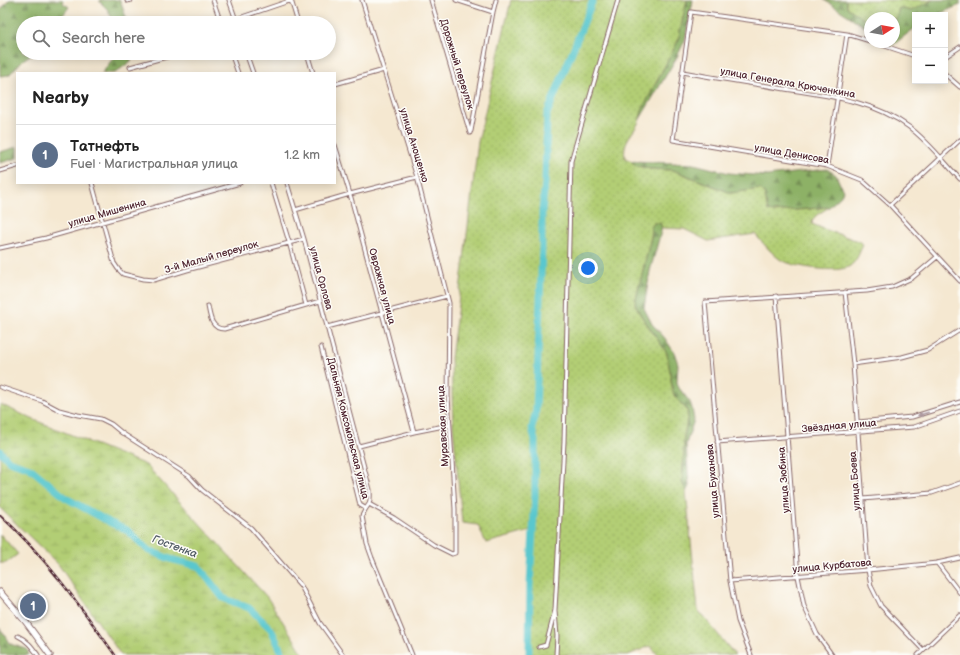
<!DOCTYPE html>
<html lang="en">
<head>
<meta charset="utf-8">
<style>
	:root { --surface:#fff; --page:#f2f2f2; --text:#222; --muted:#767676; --line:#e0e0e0; --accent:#b45309 }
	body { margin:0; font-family:"Balsamiq Sans",sans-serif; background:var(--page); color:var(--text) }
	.controls { position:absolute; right:12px; top:12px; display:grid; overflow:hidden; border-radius:0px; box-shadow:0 2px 10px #0003 }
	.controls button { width:36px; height:36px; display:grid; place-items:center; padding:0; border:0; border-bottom:1px solid var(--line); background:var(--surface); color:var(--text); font:20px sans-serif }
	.compass { position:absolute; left:864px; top:12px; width:36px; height:36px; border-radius:50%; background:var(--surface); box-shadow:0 2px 10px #0003; rotate:79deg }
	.you { position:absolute; left:588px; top:268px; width:14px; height:14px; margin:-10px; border:3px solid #fff; border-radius:50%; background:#1a73e8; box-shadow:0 0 0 6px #1a73e833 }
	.badge { display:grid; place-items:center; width:26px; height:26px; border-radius:50%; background:var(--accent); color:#fff; font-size:13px; font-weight:700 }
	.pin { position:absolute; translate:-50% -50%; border:2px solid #fff; box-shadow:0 1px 4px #0006 }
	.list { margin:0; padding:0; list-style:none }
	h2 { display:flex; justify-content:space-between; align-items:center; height:52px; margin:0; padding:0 16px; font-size:17px }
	h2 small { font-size:13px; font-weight:400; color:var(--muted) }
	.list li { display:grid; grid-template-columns:26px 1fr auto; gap:12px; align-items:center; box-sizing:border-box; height:60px; padding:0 16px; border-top:1px solid var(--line) }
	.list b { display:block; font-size:15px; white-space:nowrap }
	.list p { margin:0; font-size:13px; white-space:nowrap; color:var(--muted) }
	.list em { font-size:13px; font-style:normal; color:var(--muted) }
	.icon { flex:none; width:22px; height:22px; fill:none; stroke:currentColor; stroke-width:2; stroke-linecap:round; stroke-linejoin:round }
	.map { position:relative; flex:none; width:960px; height:655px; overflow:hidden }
	.search { position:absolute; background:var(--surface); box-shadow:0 2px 10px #0003; left:16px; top:16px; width:320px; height:44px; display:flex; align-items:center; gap:10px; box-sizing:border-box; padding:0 14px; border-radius:22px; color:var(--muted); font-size:15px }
	.panel { position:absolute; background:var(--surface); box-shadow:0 2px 10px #0003; left:16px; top:72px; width:320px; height:112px; border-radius:0px }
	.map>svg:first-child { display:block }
</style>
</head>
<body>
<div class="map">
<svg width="960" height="655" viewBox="0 0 960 655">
	<defs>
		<pattern id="grass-dots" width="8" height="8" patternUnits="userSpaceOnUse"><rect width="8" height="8" fill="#b2ce75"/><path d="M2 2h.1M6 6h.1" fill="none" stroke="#9bb065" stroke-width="1.8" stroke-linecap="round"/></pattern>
		<pattern id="forest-firs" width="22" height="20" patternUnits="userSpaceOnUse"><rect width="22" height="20" fill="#8db166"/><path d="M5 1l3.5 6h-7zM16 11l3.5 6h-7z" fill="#758f54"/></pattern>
		<pattern id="wetland-marsh" width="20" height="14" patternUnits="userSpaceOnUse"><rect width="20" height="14" fill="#b2ce75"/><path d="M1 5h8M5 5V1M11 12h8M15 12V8" fill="none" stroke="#9bb065"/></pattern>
	</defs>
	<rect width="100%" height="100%" fill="#fdfcf7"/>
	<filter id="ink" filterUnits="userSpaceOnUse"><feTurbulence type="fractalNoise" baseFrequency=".025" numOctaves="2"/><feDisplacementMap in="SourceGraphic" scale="8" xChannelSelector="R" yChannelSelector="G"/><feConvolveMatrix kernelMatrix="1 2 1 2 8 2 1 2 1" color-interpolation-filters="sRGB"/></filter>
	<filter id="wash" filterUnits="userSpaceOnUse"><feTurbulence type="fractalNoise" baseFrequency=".012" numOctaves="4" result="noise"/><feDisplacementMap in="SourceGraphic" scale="16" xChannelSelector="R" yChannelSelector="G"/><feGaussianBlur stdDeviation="0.9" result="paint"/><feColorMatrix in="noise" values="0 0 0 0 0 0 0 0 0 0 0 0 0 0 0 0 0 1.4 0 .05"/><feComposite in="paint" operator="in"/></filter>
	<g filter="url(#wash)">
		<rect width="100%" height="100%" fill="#f5e8d1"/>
		<path fill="url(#grass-dots)" stroke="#7e7650" d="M511 0H687L678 41 642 110C642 113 641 117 640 119 634 135 622 139 625 158L632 161 634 165 651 169 673 170 731 193 760 189 764 193 774 212 829 207C823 212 812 215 812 224L824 229 861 242 863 245C859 253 857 261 850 266 839 274 793 267 781 260 774 256 761 241 755 234L708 241 684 229 662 228 660 223 651 227 652 233 635 303 640 314 667 353 673 392 675 397 687 410 688 415 684 437V454L682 482 686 492 698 610 735 655H658L650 646 628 655H530L531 531 486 543 478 525 462 523 453 425 451 358 464 259 478 142Z
			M846 0H933L911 11 899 8 894 26V18H870V25L862 18 847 7Z"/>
		<path fill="url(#forest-firs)" stroke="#6c6848" d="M9 0H63V3L69 7 57 23H23V53H33L23 60 9 75 0 76V11Z
			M100 0H120L128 23H114L108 10 100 2Z
			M687 0H693L685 40 677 57 640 119 642 110 678 41Z
			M824 0H846L847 7 862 18 870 25V31L855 20Z
			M933 0H960V5L936 15H915V28L890 47 883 42H894V26L899 8 911 11Z
			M117 53H132L131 61 115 73H102Z
			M17 147V158L0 163V152Z
			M632 161 694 164 729 173 767 176 827 169 836 175 843 191 841 196 829 207 774 212 768 211 764 193 760 189 731 193 673 170 651 169 634 165Z
			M654 223H660L662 228 650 271 644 308 652 324 664 337 674 352 678 364 677 382 679 388 690 402 692 408 694 420 686 444 689 486 686 492 682 482 684 454V437L688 415 687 410 675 397 673 392 667 353 640 314 635 303 652 233 651 227Z
			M0 628 9 643 13 645 27 649 29 655H0Z"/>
		<path fill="url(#wetland-marsh)" stroke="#7e7650" d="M0 404 32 419 146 465 267 597 304 655H121L58 564 0 508Z
			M0 534 18 554 6 563H0Z"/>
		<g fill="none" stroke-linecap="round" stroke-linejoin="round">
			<path stroke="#5ac7ce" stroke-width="7" d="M0 451 9 461 30 468 66 498 111 523 127 530 148 550 170 559 198 566 223 598 249 608 271 629 283 655
				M529 655 530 585 535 496V440L532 428 536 410 542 247V211L545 183 547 114 593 0"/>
		</g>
	</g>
	<g filter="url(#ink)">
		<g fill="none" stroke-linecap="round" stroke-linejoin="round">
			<defs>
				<path id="street" d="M213 0 221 23
					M229 0 237 23
					M291 0 298 23
					M362 0 417 177 449 303 448 396 455 509V553L452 554 434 545 394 518 369 504
					M431 0 470 133
					M456 0 493 12
					M127 1 131 0
					M236 19 292 0
					M870 41 847 34 691 12 673 140 827 166 862 180 890 205 960 281
					M873 42 915 56
					M231 53 238 73
					M246 53 253 73
					M307 53 313 73
					M945 57 960 47
					M130 67 181 53
					M682 72C716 78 750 83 785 89 827 96 873 100 909 127 928 141 943 161 960 179
					M945 74 960 87
					M335 84 384 70
					M471 131 493 12 496 0
					M335 145 350 194 414 432
					M827 166 847 34
					M0 171 17 166
					M92 183 114 263 118 269 123 274 143 279 154 280 187 270 304 239
					M271 183 289 242 306 305
					M287 183 304 239 370 490C370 494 371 499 369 504 366 508 364 511 362 516L367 544 372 558 412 655
					M890 205 960 140
					M295 210 350 194 417 177
					M0 248 46 238 240 183
					M845 292 853 364 868 570 871 586 881 606 923 650
					M776 296 798 576 804 606 817 634 832 655
					M208 306C210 316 211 329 224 329L320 301
					M327 327 447 296
					M321 347 360 505 365 508
					M853 364 902 357 928 350 960 330
					M330 383 340 377
					M0 387 42 401 59 410 78 415 101 419 111 424 122 433 189 476 202 490 251 528 301 586 320 623 343 655
					M858 422 912 417 960 402
					M717 442 914 427 960 411
					M359 446 414 432 449 425
					M863 499 932 493 960 483
					M937 563 960 593
					M730 581 868 570 937 563 960 558
					M555 611 557 636 556 655
					M18 636C27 640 32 647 38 655
					M539 647 546 645 555 610 564 442 571 161 618 0
					M751 655 738 621 730 581 705 302 867 291 892 287 912 278 937 257
					M918 655 960 615"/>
				<path id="primary" d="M0 592 25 621 50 655"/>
			</defs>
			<use href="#street" stroke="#866565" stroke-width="5"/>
			<use href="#primary" stroke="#866565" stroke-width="7"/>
			<use href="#street" stroke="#fff" stroke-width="3"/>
			<use href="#primary" stroke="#fff" stroke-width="5"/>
			<defs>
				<path id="rail" d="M0 515C45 556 80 606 115 655"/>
			</defs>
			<use href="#rail" stroke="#4a1f2b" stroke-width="2.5"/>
			<use href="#rail" stroke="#fdfcf7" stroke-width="1" stroke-dasharray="3" stroke-linecap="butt"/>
		</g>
		<defs><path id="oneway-solid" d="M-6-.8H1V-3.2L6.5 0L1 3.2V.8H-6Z"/></defs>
		<use fill="#ae9aa0" href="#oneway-solid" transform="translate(923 414) rotate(163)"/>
	</g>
	<g text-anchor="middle" stroke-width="3" stroke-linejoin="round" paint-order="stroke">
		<g font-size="10" fill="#4a1f2b" stroke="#fdfcf7">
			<text transform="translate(458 64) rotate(73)" y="4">Дорожный переулок</text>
			<text transform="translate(788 82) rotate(10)" y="4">улица Генерала Крюченкина</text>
			<text transform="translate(415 145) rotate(73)" y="4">улица Анощенко</text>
			<text transform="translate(792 153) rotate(10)" y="4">улица Денисова</text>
			<text transform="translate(107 212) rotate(-16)" y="4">улица Мишенина</text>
			<text transform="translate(211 256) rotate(-16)" y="4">3-й Малый переулок</text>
			<text transform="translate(322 278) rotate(75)" y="4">улица Орлова</text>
			<text transform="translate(383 286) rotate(75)" y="4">Овражная улица</text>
			<text transform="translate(839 425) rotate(-5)" y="4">Звёздная улица</text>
			<text transform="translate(442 426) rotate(-93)" y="4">Муравская улица</text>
			<text transform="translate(349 428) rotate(76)" y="4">Дальняя Комсомольская улица</text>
			<text transform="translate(783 480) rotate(-94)" y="4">улица Зюбина</text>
			<text transform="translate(712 481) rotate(-95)" y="4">улица Буханова</text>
			<text transform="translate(854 481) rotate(-94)" y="4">улица Боева</text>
			<text transform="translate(832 565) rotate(-5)" y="4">улица Курбатова</text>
		</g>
		<g font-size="11" font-style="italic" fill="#505a64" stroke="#fdfcf7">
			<text transform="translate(175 546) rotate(20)" y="4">Гостенка</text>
		</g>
	</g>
</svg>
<div class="controls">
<button>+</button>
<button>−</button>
</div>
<svg class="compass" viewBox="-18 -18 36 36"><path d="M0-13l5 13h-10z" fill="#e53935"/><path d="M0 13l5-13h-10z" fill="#767676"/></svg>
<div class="you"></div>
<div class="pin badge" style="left:33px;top:606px;background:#5c6f8a">1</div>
<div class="search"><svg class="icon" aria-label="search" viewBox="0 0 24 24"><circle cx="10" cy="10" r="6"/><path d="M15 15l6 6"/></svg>Search here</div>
<section class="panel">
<h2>Nearby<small></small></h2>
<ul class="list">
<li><span class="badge" style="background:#5c6f8a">1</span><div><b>Татнефть</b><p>Fuel · Магистральная улица</p></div><em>1.2 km</em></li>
</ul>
</section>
</div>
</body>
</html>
